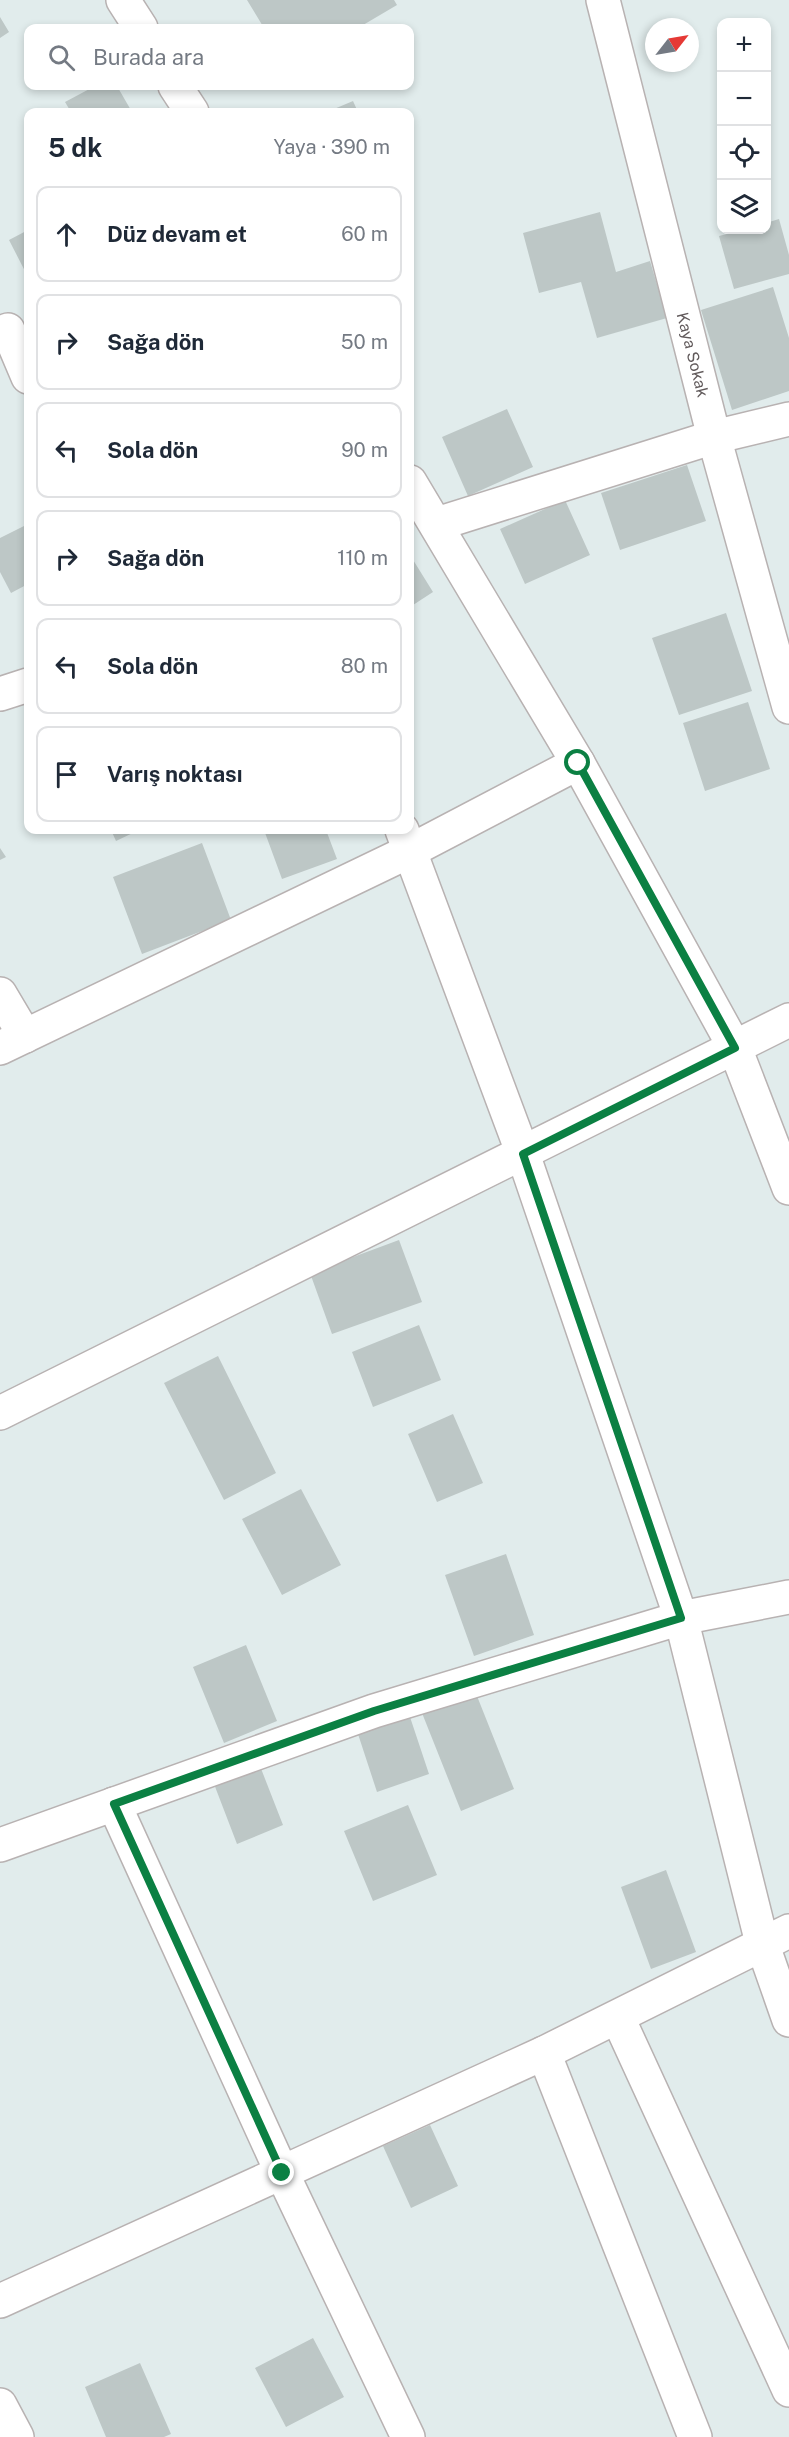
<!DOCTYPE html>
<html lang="tr">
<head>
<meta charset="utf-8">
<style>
	:root { --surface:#fff; --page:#f2f2f3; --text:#1f2937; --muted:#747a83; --line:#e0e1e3 }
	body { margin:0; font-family:"Public Sans",sans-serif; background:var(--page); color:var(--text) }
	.controls { position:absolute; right:18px; top:18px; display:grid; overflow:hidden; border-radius:12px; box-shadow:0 3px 9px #0003 }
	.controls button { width:54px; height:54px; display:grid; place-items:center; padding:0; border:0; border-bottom:2px solid var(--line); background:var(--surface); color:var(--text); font:30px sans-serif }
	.compass { position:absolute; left:645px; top:18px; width:54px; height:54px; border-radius:50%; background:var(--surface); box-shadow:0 3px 9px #0003; rotate:59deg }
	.stop { position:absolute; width:18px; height:18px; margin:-14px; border:4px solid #0b8043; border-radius:50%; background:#fff }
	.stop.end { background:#0b8043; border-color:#fff; box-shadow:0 2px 6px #0008 }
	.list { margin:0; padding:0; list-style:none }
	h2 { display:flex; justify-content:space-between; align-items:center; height:78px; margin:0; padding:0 24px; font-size:26px }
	h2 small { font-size:20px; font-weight:400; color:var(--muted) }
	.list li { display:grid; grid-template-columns:39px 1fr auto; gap:18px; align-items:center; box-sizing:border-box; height:96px; margin:0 12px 12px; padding:0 12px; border:2px solid var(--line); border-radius:12px }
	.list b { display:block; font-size:22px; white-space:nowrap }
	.list em { font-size:20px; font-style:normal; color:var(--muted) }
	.icon { flex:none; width:33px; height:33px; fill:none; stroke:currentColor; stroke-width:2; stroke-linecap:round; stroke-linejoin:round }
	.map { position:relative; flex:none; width:789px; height:2437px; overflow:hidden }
	.search { position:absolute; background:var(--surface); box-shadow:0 3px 9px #0003; left:24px; top:24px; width:390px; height:66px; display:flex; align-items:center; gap:15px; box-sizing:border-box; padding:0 21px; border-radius:12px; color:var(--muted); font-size:22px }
	.panel { position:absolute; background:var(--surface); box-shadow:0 3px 9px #0003; left:24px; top:108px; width:390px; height:726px; border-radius:12px }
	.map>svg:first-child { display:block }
</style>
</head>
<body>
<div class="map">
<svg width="789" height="2437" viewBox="0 0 789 2437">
	<rect width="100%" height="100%" fill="#e1ecec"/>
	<path fill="#bdc7c6" d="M247 0H394L397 5 358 28H264Z
		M0 17 9 32 0 38Z
		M95 86H117L132 112H71L65 102Z
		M353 101 358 112H327Z
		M600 212 616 272 650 261 667 318 597 338 581 282 539 293 523 233Z
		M779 219 789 255V274L734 289 719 236 742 230H766V223Z
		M28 230V277L9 240Z
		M773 287 789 338V391L732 410 701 310Z
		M507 409 533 467 468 496 442 437Z
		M687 465 706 521 620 550 601 493Z
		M565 500 590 555 525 584 500 529Z
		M28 524V584L11 593 0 572V538Z
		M410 555 433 592 410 607Z
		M726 613 752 691 679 715 652 638Z
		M748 702 770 769 705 791 683 723Z
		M111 830H139L116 841Z
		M264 830H326L337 859 282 879Z
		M202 843 231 920 142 954 113 877Z
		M0 848 6 857 0 860Z
		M399 1240 422 1302 332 1334 310 1273Z
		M419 1325 441 1380 373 1407 352 1352Z
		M218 1356 276 1473 224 1500 164 1383Z
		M453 1414 483 1483 437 1502 408 1434Z
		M301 1489 341 1565 282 1595 242 1519Z
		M506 1554 534 1635 474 1656 445 1575Z
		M246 1645 277 1721 224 1743 193 1667Z
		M475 1691 514 1789 461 1811 422 1713Z
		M410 1717 429 1774 377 1792 358 1734Z
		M260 1766 283 1825 237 1844 214 1784Z
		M408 1805 437 1875 373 1901 344 1831Z
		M666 1870 696 1952 651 1969 621 1887Z
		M430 2125 458 2186 411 2208 383 2146Z
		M313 2338 344 2397 286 2427 255 2368Z
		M140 2363 171 2434 164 2437H106L85 2387Z"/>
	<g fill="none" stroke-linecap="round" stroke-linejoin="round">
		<defs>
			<g id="minor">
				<path d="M123 0 141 28"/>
				<path id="s1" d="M603 0 714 437 789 707"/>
				<path d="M175 86 192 112"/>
				<path d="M8 330 28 377"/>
				<path d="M410 482 578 763 735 1048 789 1188"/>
				<path d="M437 524 714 437 789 419"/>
				<path d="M0 694 28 685"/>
				<path d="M402 830 523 1154 681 1618 762 1943 789 2020"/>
				<path d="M0 994 25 1036"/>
				<path d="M0 1048 410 851 578 763"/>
				<path d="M0 1413 789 1020"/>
				<path d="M114 1804 282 2173 408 2437"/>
				<path d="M0 1845 374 1711 681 1618 789 1597"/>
				<path d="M618 2018 789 2390"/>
				<path d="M544 2053 695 2437"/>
				<path d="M0 2301 544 2053 789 1931"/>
				<path d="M0 2405 17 2437"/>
			</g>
		</defs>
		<use href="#minor" stroke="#b8b2b2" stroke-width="36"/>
		<use href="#minor" stroke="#fff" stroke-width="33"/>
	</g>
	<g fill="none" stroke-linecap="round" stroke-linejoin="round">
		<path stroke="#0b8043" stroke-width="8" d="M282 2173 114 1804 374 1711 681 1618 523 1154 735 1048 578 763"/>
	</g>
	<g text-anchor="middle" stroke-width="5" stroke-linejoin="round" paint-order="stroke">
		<g font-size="16" fill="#615a5b" stroke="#fff">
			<text dy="6" stroke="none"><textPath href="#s1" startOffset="366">Kaya Sokak</textPath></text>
		</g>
	</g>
</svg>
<div class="controls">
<button>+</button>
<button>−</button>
<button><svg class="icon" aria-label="locate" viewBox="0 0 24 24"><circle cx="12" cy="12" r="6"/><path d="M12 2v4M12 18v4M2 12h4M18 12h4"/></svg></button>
<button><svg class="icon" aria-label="layers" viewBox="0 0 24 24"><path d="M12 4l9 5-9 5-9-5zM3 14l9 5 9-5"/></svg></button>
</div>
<svg class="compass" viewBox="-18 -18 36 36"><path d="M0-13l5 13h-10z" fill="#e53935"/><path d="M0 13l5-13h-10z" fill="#747a83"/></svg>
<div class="stop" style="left:578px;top:763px"></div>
<div class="stop end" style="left:282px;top:2173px"></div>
<div class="search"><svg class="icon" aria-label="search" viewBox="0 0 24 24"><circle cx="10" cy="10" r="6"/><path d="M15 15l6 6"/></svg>Burada ara</div>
<section class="panel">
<h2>5 dk<small>Yaya · 390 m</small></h2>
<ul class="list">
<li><svg class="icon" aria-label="ahead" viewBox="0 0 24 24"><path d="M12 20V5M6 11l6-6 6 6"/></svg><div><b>Düz devam et</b></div><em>60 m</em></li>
<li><svg class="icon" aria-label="right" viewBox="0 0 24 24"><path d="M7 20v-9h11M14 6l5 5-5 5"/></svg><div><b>Sağa dön</b></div><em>50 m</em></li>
<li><svg class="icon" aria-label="left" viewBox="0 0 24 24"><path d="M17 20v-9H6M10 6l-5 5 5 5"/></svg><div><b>Sola dön</b></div><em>90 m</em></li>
<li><svg class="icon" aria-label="right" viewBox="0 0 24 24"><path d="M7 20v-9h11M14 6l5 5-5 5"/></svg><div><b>Sağa dön</b></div><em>110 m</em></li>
<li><svg class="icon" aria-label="left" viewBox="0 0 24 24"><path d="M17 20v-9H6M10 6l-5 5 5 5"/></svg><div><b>Sola dön</b></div><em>80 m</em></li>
<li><svg class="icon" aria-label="arrive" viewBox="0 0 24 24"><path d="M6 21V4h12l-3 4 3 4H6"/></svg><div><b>Varış noktası</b></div></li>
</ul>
</section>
</div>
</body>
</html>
